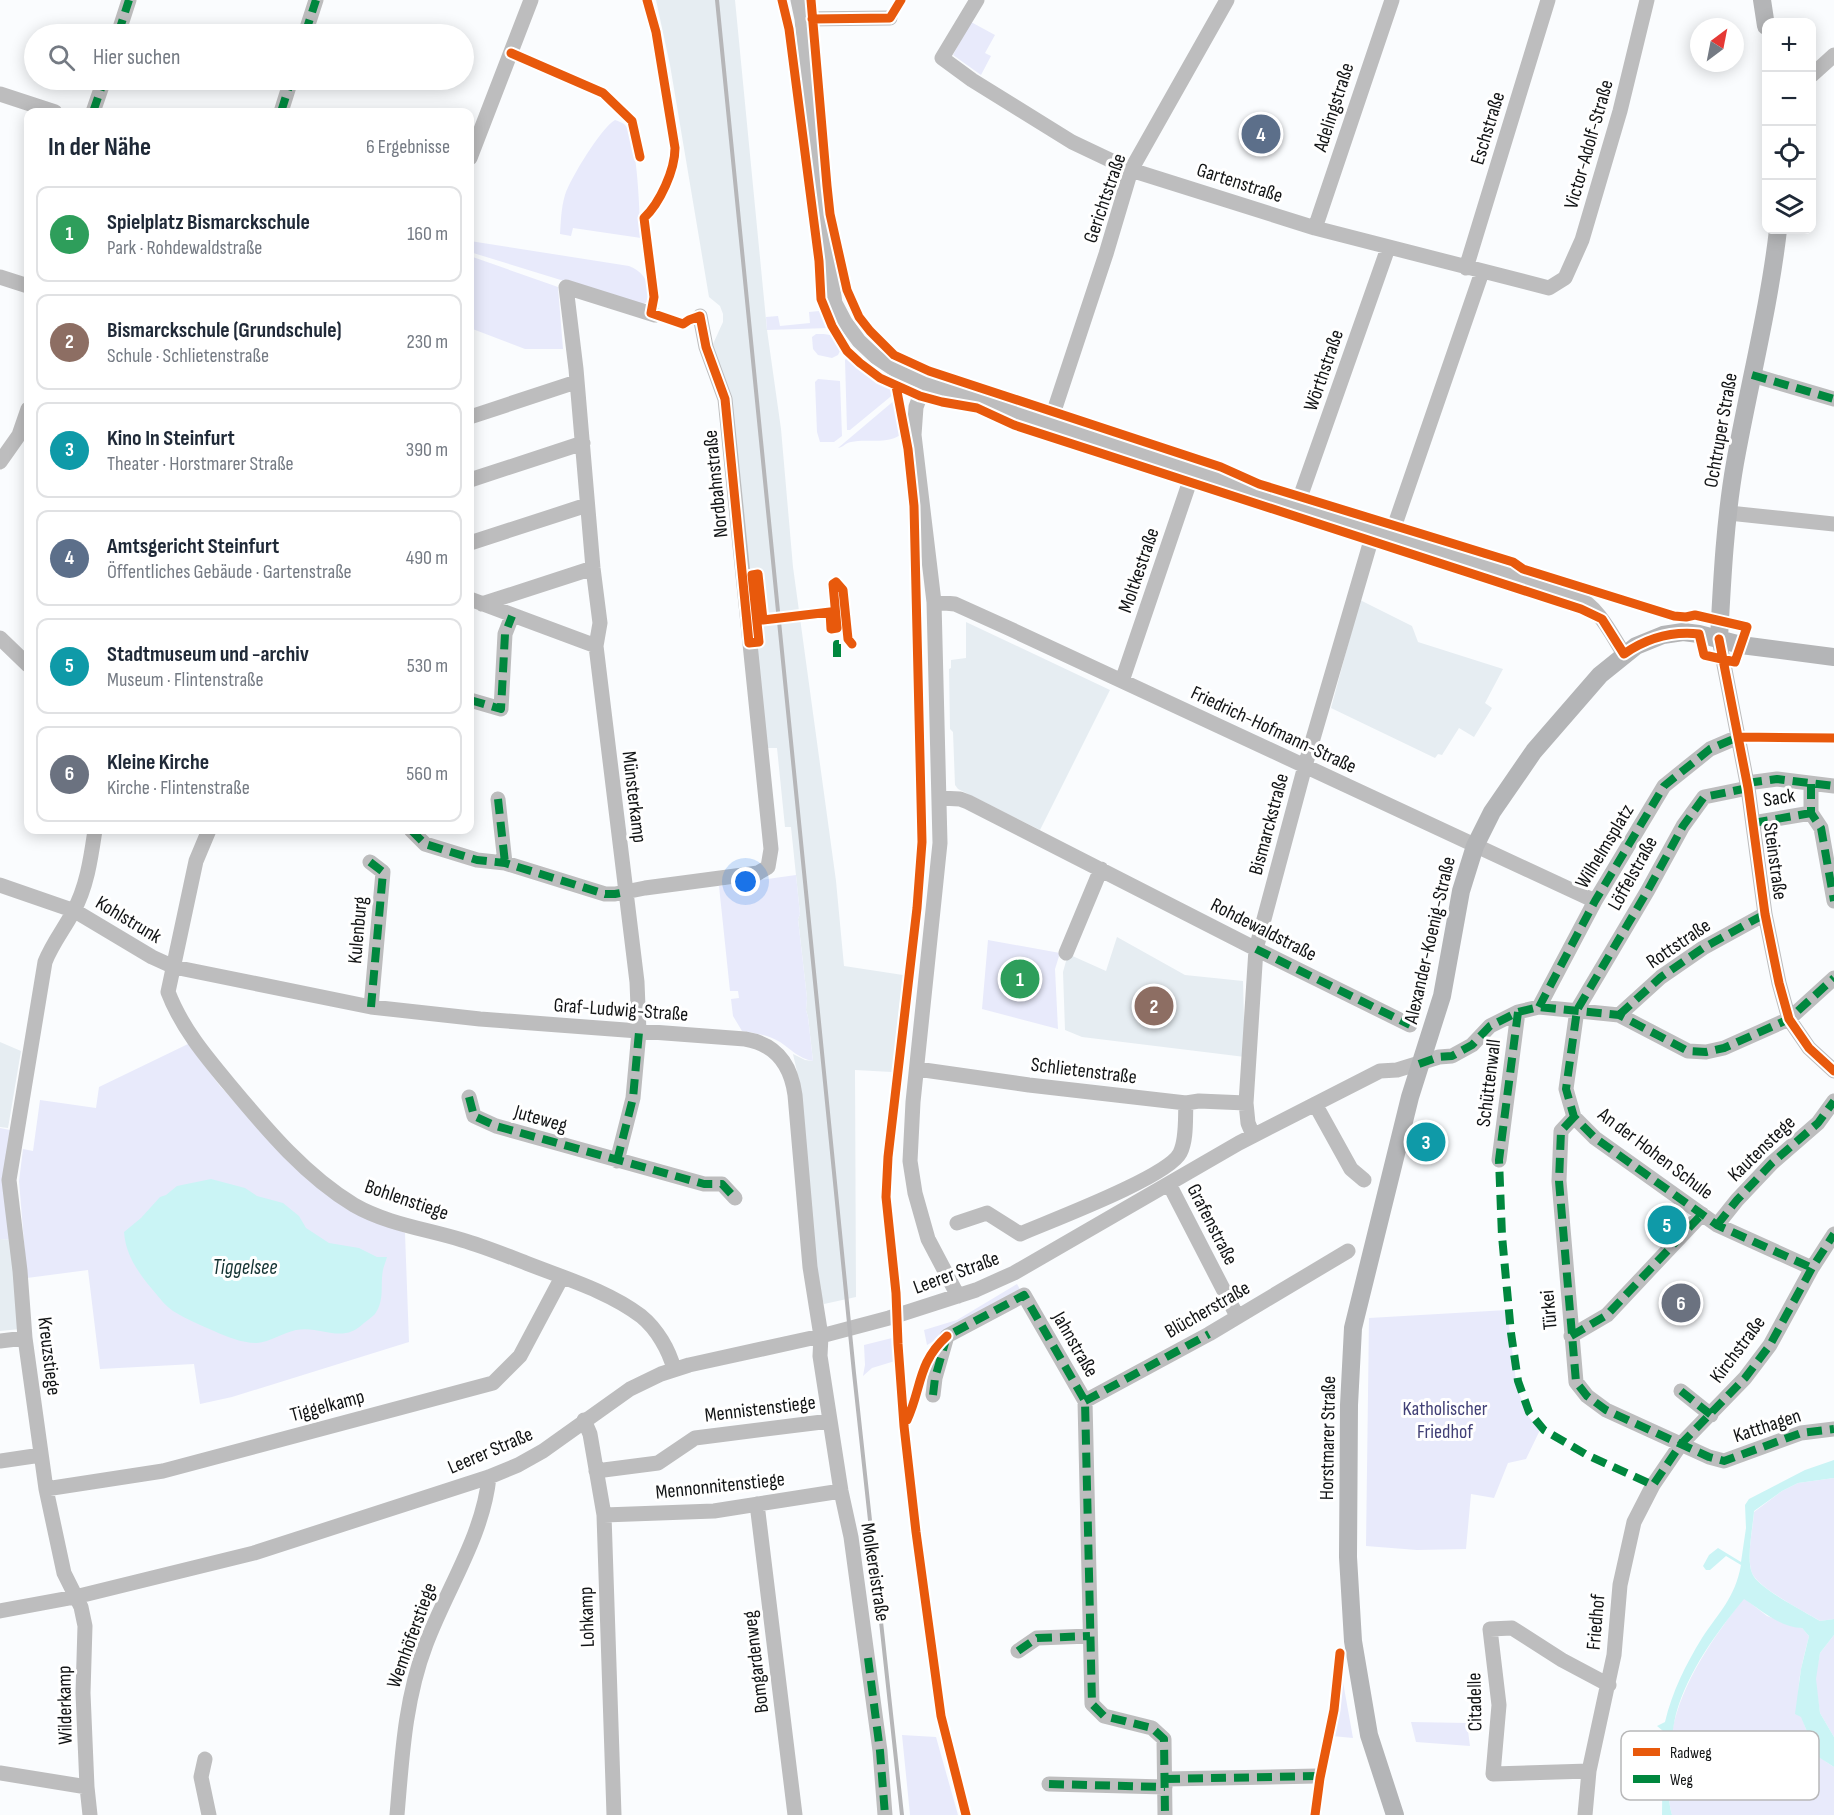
<!DOCTYPE html>
<html lang="de">
<head>
<meta charset="utf-8">
<style>
	:root { --surface:#fff; --page:#f2f2f3; --text:#1f2937; --muted:#747a83; --line:#e0e1e3; --accent:#636567 }
	body { margin:0; font-family:"Sofia Sans Condensed",sans-serif; background:var(--page); color:var(--text) }
	.controls { position:absolute; right:18px; top:18px; display:grid; overflow:hidden; border-radius:12px; box-shadow:0 3px 15px #0003 }
	.controls button { width:54px; height:54px; display:grid; place-items:center; padding:0; border:0; border-bottom:2px solid var(--line); background:var(--surface); color:var(--text); font:30px sans-serif }
	.compass { position:absolute; left:1690px; top:18px; width:54px; height:54px; border-radius:50%; background:var(--surface); box-shadow:0 3px 15px #0003; rotate:32deg }
	.you { position:absolute; left:746px; top:882px; width:21px; height:21px; margin:-15px; border:4px solid #fff; border-radius:50%; background:#1a73e8; box-shadow:0 0 0 9px #1a73e833 }
	.badge { display:grid; place-items:center; width:39px; height:39px; border-radius:50%; background:var(--accent); color:#fff; font-size:20px; font-weight:700 }
	.pin { position:absolute; translate:-50% -50%; border:3px solid #fff; box-shadow:0 2px 6px #0006 }
	.list { margin:0; padding:0; list-style:none }
	h2 { display:flex; justify-content:space-between; align-items:center; height:78px; margin:0; padding:0 24px; font-size:26px }
	h2 small { font-size:20px; font-weight:400; color:var(--muted) }
	.list li { display:grid; grid-template-columns:39px 1fr auto; gap:18px; align-items:center; box-sizing:border-box; height:96px; margin:0 12px 12px; padding:0 12px; border:2px solid var(--line); border-radius:12px }
	.list b { display:block; font-size:22px; white-space:nowrap }
	.list p { margin:0; font-size:20px; white-space:nowrap; color:var(--muted) }
	.list em { font-size:20px; font-style:normal; color:var(--muted) }
	.icon { flex:none; width:33px; height:33px; fill:none; stroke:currentColor; stroke-width:2; stroke-linecap:round; stroke-linejoin:round }
	.map { position:relative; flex:none; width:1834px; height:1815px; overflow:hidden }
	.search { position:absolute; background:var(--surface); box-shadow:0 3px 15px #0003; left:24px; top:24px; width:450px; height:66px; display:flex; align-items:center; gap:15px; box-sizing:border-box; padding:0 21px; border-radius:33px; color:var(--muted); font-size:22px }
	.panel { position:absolute; background:var(--surface); box-shadow:0 3px 15px #0003; left:24px; top:108px; width:450px; height:726px; border-radius:12px }
	.map>svg:first-child { display:block }
</style>
</head>
<body>
<div class="map">
<svg width="1834" height="1815" viewBox="0 0 1834 1815">
	<rect width="100%" height="100%" fill="#fafcfe"/>
	<path fill="#e6edf2" d="M656 0H735L767 330 781 429 793 567 836 881 844 966 903 975 892 1072 855 1070 856 1297 824 1304 818 1287 801 1089 793 1054 805 1060 813 1061 808 1017 806 1010 807 998 798 919 800 914 791 827H785L777 748H765L713 344 723 322V314L720 306 709 297 670 65Z
		M1360 600 1412 626 1418 642 1503 669 1485 703 1492 708 1474 737 1459 728 1442 755 1438 754 1435 758 1331 708Z
		M966 622 1110 690 1040 830 958 789 955 785 953 732 950 729 949 669 951 668V660L966 658Z
		M1117 937 1185 975 1243 981 1245 1057 1082 1037 1065 1030 1063 972 1068 954 1106 971Z
		M0 1042 21 1051 8 1128 0 1127Z
		M0 1239 12 1240 20 1329 0 1331Z"/>
	<path fill="#e8eafb" d="M971 22 995 35 985 53 991 56 981 75 953 55Z
		M615 120C618 121 621 122 624 124 639 138 639 216 641 238L573 228 571 236 560 234C561 221 561 208 565 195 570 179 601 128 615 120Z
		M470 241 629 266C645 272 652 286 647 302L642 305 470 252Z
		M470 256 558 287 563 349H525L470 328Z
		M816 281H818L822 311 829 328 767 330 766 317 778 316 780 326 810 323 809 312 819 311Z
		M816 334C832 334 832 334 842 347L838 355 832 358 818 355 813 349 812 337Z
		M847 358 858 368 893 387 895 393 850 430H847L845 360Z
		M818 379 840 381 842 436 834 442H820L817 432 815 382Z
		M896 399 903 432C891 446 867 438 851 442 845 443 844 447 838 448Z
		M796 875 800 914 798 919 807 998 806 1010 808 1017 813 1061C798 1058 792 1050 780 1042 769 1035 754 1033 742 1031L733 1016 731 999 739 998 738 991H730L719 886Z
		M988 940 1060 953 1055 969 1058 1029 982 1009Z
		M188 1044 220 1086 267 1137 354 1209 405 1233 409 1342 232 1397 200 1404 194 1364 100 1369 88 1270 27 1278 19 1181 23 1149 33 1151 40 1100 96 1108 99 1087Z
		M0 1128 10 1130 12 1240 0 1239Z
		M1017 1284 1021 1291 927 1345 924 1330 957 1320Z
		M1507 1310 1517 1388 1528 1416 1540 1430 1526 1459 1508 1463 1494 1498 1471 1494 1466 1549 1417 1550 1366 1546 1369 1318Z
		M892 1338 895 1361 872 1368 863 1376 865 1365 864 1345Z
		M1834 1478V1619L1820 1621C1805 1612 1758 1588 1752 1573 1746 1557 1753 1529 1754 1512L1782 1491 1798 1483Z
		M1744 1598 1767 1616 1802 1628 1809 1636C1800 1673 1792 1694 1807 1732 1816 1753 1814 1754 1834 1767V1815H1672C1667 1799 1669 1781 1670 1764 1671 1754 1670 1742 1672 1732 1682 1681 1713 1638 1744 1598Z
		M1834 1635V1737L1820 1713 1815 1679 1820 1653Z
		M1341 1671 1353 1738 1332 1736 1339 1694Z
		M1411 1722 1467 1723 1470 1746 1416 1742Z
		M902 1735 936 1737 958 1815H910Z"/>
	<path fill="#caf4f5" d="M211 1179 245 1188 257 1196 283 1203 299 1216 306 1228 329 1243 359 1248 377 1257H387C386 1261 384 1265 383 1270 380 1285 385 1300 375 1314 372 1317 368 1320 364 1323 342 1345 322 1325 296 1330 282 1333 270 1342 257 1343 242 1343 227 1337 214 1331 200 1325 186 1319 173 1311 166 1306 162 1301 157 1295 141 1276 126 1258 124 1232L141 1218 160 1197 166 1195 177 1186Z
		M1834 1460V1478L1798 1483 1782 1491 1754 1511C1753 1527 1746 1559 1752 1573 1757 1588 1805 1612 1820 1621L1834 1619V1635L1820 1653 1816 1679 1820 1713 1834 1737V1767L1817 1756 1801 1717 1795 1714 1801 1669 1809 1636 1802 1628C1781 1628 1761 1610 1744 1599 1717 1632 1688 1671 1676 1714 1672 1730 1671 1747 1670 1764 1669 1781 1667 1799 1672 1815H1662L1663 1731 1657 1726 1665 1722C1672 1692 1686 1664 1702 1638 1719 1612 1735 1598 1741 1565L1726 1556 1710 1570H1706L1703 1566 1709 1555 1718 1548 1741 1562 1746 1528 1745 1505 1749 1499 1805 1470Z"/>
	<g fill="none" stroke-linecap="round" stroke-linejoin="round">
		<path stroke="#bdbdbe" stroke-width="15" d="M798 0 802 19 819 191 835 303 845 322 859 341 876 357 897 371 925 383 1068 429 1297 506 1576 596C1599 608 1610 632 1624 654
			M977 0 942 58 972 80 1072 142 1131 170 1315 228 1549 288 1565 278 1582 240 1620 111 1647 0
			M802 19 890 18
			M118 34 129 0
			M305 34 316 0
			M1812 75 1834 55
			M0 94 55 112
			M93 112 104 80
			M281 112 291 80
			M470 158 531 0
			M1315 228 1392 0
			M1466 268 1548 0
			M0 277 28 286
			M1752 375 1834 399
			M925 383 916 407 914 435 934 602 940 843 913 1102 910 1161 915 1193 928 1239 958 1296
			M470 417 576 382
			M1050 423 1106 254 1131 170 1227 0
			M0 462 19 435 28 409
			M470 480 583 443
			M1297 506 1388 248
			M1729 513 1834 524
			M1391 536 1482 272
			M470 543 587 505
			M470 599 596 646
			M934 602 955 604 1006 627 1595 901
			M482 604 593 568
			M0 638 28 665
			M1719 639 1748 788 1765 914 1779 983 1789 1019 1809 1048 1834 1071
			M1122 681 1193 472
			M470 700 501 709 505 634 512 616
			M1747 783 1777 779 1834 786
			M1811 784V813L1821 828 1834 901
			M1748 788 1704 797 1683 826 1648 890 1577 1010 1566 1089 1574 1117 1595 1138 1717 1225 1812 1268
			M940 798 960 799 968 802 1256 949 1410 1025
			M498 799 505 863
			M1753 823 1811 813
			M209 830 196 861 168 992C182 1029 208 1059 233 1089 268 1131 306 1176 354 1205 387 1224 426 1229 462 1240 483 1246 505 1255 526 1263 564 1278 608 1291 641 1316 657 1329 669 1350 674 1369
			M411 830 425 844 477 860 505 863 605 894H615L645 888 758 873 768 867 771 849 725 399 706 347 700 316
			M370 862 383 872 371 1007
			M0 885 75 911 152 957 174 967 371 1007 480 1019 745 1039C776 1044 791 1065 795 1095L810 1267 821 1336 820 1356 841 1491 851 1537 880 1751 885 1815
			M1066 953 1101 869
			M1539 1007 1595 901 1664 786 1710 749 1738 737
			M1619 1015 1661 977 1703 948 1765 914
			M917 1069 1029 1085 1186 1103 1199 1101 1246 1103
			M469 1097 474 1116 496 1126 704 1184H722L735 1198
			M1315 1104 1351 1169 1364 1180
			M1574 1117 1561 1131 1559 1181 1576 1382 1587 1396 1606 1410 1709 1457 1724 1461 1801 1433 1834 1429
			M1253 1135 1248 1123 1246 1103 1256 949 1305 766 1374 530
			M1499 1160 1518 1012
			M617 1161 633 1098 639 1032 637 982 596 646 600 623 593 568 576 369 566 287 655 315
			M1169 1184 1237 1316
			M957 1223 987 1213 1020 1234C1050 1221 1168 1177 1180 1153 1187 1139 1185 1118 1186 1103
			M1717 1225 1737 1200 1772 1163 1818 1123 1834 1101
			M1571 1336 1607 1315 1702 1214
			M0 1341 25 1338
			M1681 1391 1711 1415
			M933 1395 935 1378 947 1336 1024 1295 1085 1401 1092 1704 1104 1716 1152 1728 1164 1739 1165 1815
			M1085 1401 1209 1334 1348 1251
			M584 1420 590 1434 604 1515 614 1815
			M0 1461 41 1455
			M596 1471 658 1463 695 1438 830 1421
			M46 1489 163 1471 493 1383 520 1356 562 1277
			M757 1504 795 1815
			M604 1515 714 1511 841 1491
			M0 1611 75 1597 254 1553 489 1477 518 1465 543 1451 630 1389 661 1374 689 1365 821 1336 889 1318 976 1290 1014 1273 1239 1143 1380 1071 1397 1070 1439 1057 1452 1056 1472 1045 1490 1026 1518 1012 1539 1007 1619 1015 1688 1051 1706 1052 1724 1048 1789 1019 1834 978
			M1018 1651 1037 1638 1090 1636
			M205 1759 201 1777 209 1815
			M1589 1771 1493 1774 1499 1705 1490 1629 1512 1628 1562 1660 1609 1685
			M0 1773 87 1787
			M1165 1779 1317 1776
			M1049 1784 1165 1787
			M90 1815 87 1787 83 1693 85 1626 81 1607 64 1573 46 1489 25 1338 20 1271 9 1180 45 962C52 944 64 929 73 912 87 887 91 857 95 830
			M397 1815C402 1756 405 1699 426 1644 447 1588 483 1536 489 1477
			M1585 1815 1589 1771 1614 1655 1620 1585 1634 1522 1653 1485 1681 1444 1745 1378 1770 1345 1812 1268 1834 1234"/>
		<path stroke="#b4b5b7" stroke-width="18" d="M1762 0 1766 26
			M1719 639C1722 581 1725 520 1735 463 1749 385 1769 308 1778 230
			M1395 1815 1369 1735 1353 1641 1348 1557 1349 1405 1353 1328 1410 1097 1442 996 1461 891 1475 846 1492 812 1534 751 1600 675 1636 646 1663 635 1683 632 1699 634 1741 645 1834 657"/>
		<path stroke="#b6b6b8" stroke-width="4" d="M717 0 854 1373 902 1815"/>
		<path stroke="#00873e" stroke-width="8" stroke-dasharray="15 8" stroke-linecap="butt" d="M118 34 129 0
			M305 34 316 0
			M93 112 104 80
			M281 112 291 80
			M1752 375 1834 399
			M837 657V644H852
			M470 700 501 709 505 634 512 616
			M1747 783 1777 779 1834 786
			M1811 784V813L1821 828 1834 901
			M1748 788 1704 797 1683 826 1648 890 1577 1010 1566 1089 1574 1117 1595 1138 1717 1225 1812 1268
			M498 799 505 863
			M1753 823 1811 813
			M411 830 425 844 477 860 505 863 605 894H615L626 892
			M370 862 383 872 371 1007
			M1256 949 1410 1025
			M1539 1007 1595 901 1664 786 1710 749 1738 737
			M1518 1012 1499 1160 1502 1236 1511 1333 1518 1381 1529 1412 1544 1430 1587 1455 1653 1485 1681 1444 1745 1378 1770 1345 1812 1268 1834 1234
			M1619 1015 1661 977 1703 948 1765 914
			M1419 1064 1439 1057 1452 1056 1472 1045 1490 1026 1518 1012 1539 1007 1619 1015 1688 1051 1706 1052 1724 1048 1789 1019 1834 978
			M469 1097 474 1116 496 1126 704 1184H722L735 1198
			M1574 1117 1561 1131 1559 1181 1576 1382 1587 1396 1606 1410 1709 1457 1724 1461 1801 1433 1834 1429
			M617 1161 633 1098 639 1032
			M1717 1225 1737 1200 1772 1163 1818 1123 1834 1101
			M1571 1336 1607 1315 1702 1214
			M1681 1391 1711 1415
			M933 1395 935 1378 947 1336 1024 1295 1085 1401 1092 1704 1104 1716 1152 1728 1164 1739 1165 1815
			M1085 1401 1209 1334
			M1018 1651 1037 1638 1090 1636
			M868 1658 880 1751 885 1815
			M1165 1779 1321 1776
			M1049 1784 1165 1787"/>
		<defs>
			<path id="cycleway" d="M647 0 656 32 675 148C675 170 660 203 644 218L654 297 651 313 683 324 689 320 700 316 706 347 725 399 749 643 759 642 752 575 758 574 763 620 830 612 831 629 837 628 833 584 836 582 843 590 848 639 852 644
				M782 0 789 29 819 261 821 299 832 326 847 351 860 363 880 378 920 396 942 402 977 408 1014 425 1581 609 1602 619 1624 654C1647 638 1671 631 1699 634L1704 655 1735 662 1747 627 1695 615 1686 617 1674 616 1523 569 1513 562 1259 484 1221 467 929 371 894 355 870 331 859 317 847 290 830 214 827 186 811 0
				M812 19 890 18 901 0
				M511 53 603 93 632 121 640 157
				M896 386 908 449 914 506 922 842 917 908 888 1157 886 1197 896 1293 898 1344 904 1426 916 1532 941 1716 966 1815
				M1719 639 1748 788 1765 914 1779 983 1789 1019 1809 1048 1834 1071
				M1738 737 1834 738
				M907 1420C922 1388 917 1363 947 1336
				M1315 1815 1320 1778 1334 1710 1340 1653"/>
		</defs>
		<use href="#cycleway" stroke="#fff" stroke-width="13"/>
		<use href="#cycleway" stroke="#e8590c" stroke-width="9"/>
	</g>
	<g text-anchor="middle" stroke-width="6" stroke-linejoin="round" paint-order="stroke">
		<g font-size="20" fill="#121415" stroke="#fff">
			<text transform="translate(1333 107) rotate(-72)" y="7">Adelingstraße</text>
			<text transform="translate(1487 128) rotate(-73)" y="7">Eschstraße</text>
			<text transform="translate(1588 144) rotate(-74)" y="7">Victor-Adolf-Straße</text>
			<text transform="translate(1240 182) rotate(18)" y="7">Gartenstraße</text>
			<text transform="translate(1104 198) rotate(-71)" y="7">Gerichtstraße</text>
			<text transform="translate(1323 370) rotate(-71)" y="7">Wörthstraße</text>
			<text transform="translate(1720 430) rotate(-80)" y="7">Ochtruper Straße</text>
			<text transform="translate(715 484) rotate(-96)" y="7">Nordbahnstraße</text>
			<text transform="translate(1138 570) rotate(-71)" y="7">Moltkestraße</text>
			<text transform="translate(1274 729) rotate(25)" y="7">Friedrich-Hofmann-Straße</text>
			<text transform="translate(635 797) rotate(83)" y="7">Münsterkamp</text>
			<text transform="translate(1779 797) rotate(-9)" y="7">Sack</text>
			<text transform="translate(1268 824) rotate(-75)" y="7">Bismarckstraße</text>
			<text transform="translate(1604 846) rotate(-59)" y="7">Wilhelmsplatz</text>
			<text transform="translate(1776 861) rotate(82)" y="7">Steinstraße</text>
			<text transform="translate(1632 873) rotate(-61)" y="7">Löffelstraße</text>
			<text transform="translate(129 919) rotate(31)" y="7">Kohlstrunk</text>
			<text transform="translate(1264 929) rotate(27)" y="7">Rohdewaldstraße</text>
			<text transform="translate(357 930) rotate(-85)" y="7">Kulenburg</text>
			<text transform="translate(1429 940) rotate(-77)" y="7">Alexander-Koenig-Straße</text>
			<text transform="translate(1678 943) rotate(-34)" y="7">Rottstraße</text>
			<text transform="translate(621 1009) rotate(4)" y="7">Graf-Ludwig-Straße</text>
			<text transform="translate(1084 1070) rotate(7)" y="7">Schlietenstraße</text>
			<text transform="translate(1488 1083) rotate(-83)" y="7">Schüttenwall</text>
			<text transform="translate(541 1118) rotate(16)" y="7">Juteweg</text>
			<text transform="translate(1761 1148) rotate(-44)" y="7">Kautenstege</text>
			<text transform="translate(1656 1153) rotate(37)" y="7">An der Hohen Schule</text>
			<text transform="translate(407 1199) rotate(19)" y="7">Bohlenstiege</text>
			<text transform="translate(1213 1224) rotate(63)" y="7">Grafenstraße</text>
			<text transform="translate(956 1272) rotate(-20)" y="7">Leerer Straße</text>
			<text transform="translate(1207 1309) rotate(-30)" y="7">Blücherstraße</text>
			<text transform="translate(1548 1310) rotate(-95)" y="7">Türkei</text>
			<text transform="translate(1076 1344) rotate(60)" y="7">Jahnstraße</text>
			<text transform="translate(1737 1349) rotate(-53)" y="7">Kirchstraße</text>
			<text transform="translate(50 1356) rotate(83)" y="7">Kreuzstiege</text>
			<text transform="translate(327 1405) rotate(-15)" y="7">Tiggelkamp</text>
			<text transform="translate(760 1408) rotate(-7)" y="7">Mennistenstiege</text>
			<text transform="translate(1767 1425) rotate(-18)" y="7">Katthagen</text>
			<text transform="translate(1327 1438) rotate(-89)" y="7">Horstmarer Straße</text>
			<text transform="translate(490 1450) rotate(-23)" y="7">Leerer Straße</text>
			<text transform="translate(720 1485) rotate(-6)" y="7">Mennonnitenstiege</text>
			<text transform="translate(876 1572) rotate(81)" y="7">Molkereistraße</text>
			<text transform="translate(586 1617) rotate(-92)" y="7">Lohkamp</text>
			<text transform="translate(1595 1622) rotate(-85)" y="7">Friedhof</text>
			<text transform="translate(411 1635) rotate(-70)" y="7">Wemhöferstiege</text>
			<text transform="translate(755 1662) rotate(-97)" y="7">Bomgardenweg</text>
			<text transform="translate(1474 1702) rotate(-91)" y="7">Citadelle</text>
			<text transform="translate(64 1705) rotate(-91)" y="7">Wilderkamp</text>
		</g>
		<g font-size="20" fill="#414076" stroke="#fff">
			<text x="1445" y="1415">Katholischer<tspan x="1445" dy="23">Friedhof</tspan></text>
		</g>
		<g font-size="21" font-style="italic" fill="#143333" stroke="#fff">
			<text x="245" y="1274">Tiggelsee</text>
		</g>
	</g>
	<rect x="1621" y="1731" width="198" height="69" rx="9" fill="#fff" stroke="#b8b8b9" stroke-width="1.5"/>
	<rect x="1633" y="1748" width="27" height="8" fill="#e8590c"/>
	<rect x="1633" y="1775" width="27" height="8" fill="#00873e"/>
	<g font-size="16" fill="#121415">
		<text x="1670" y="1758">Radweg</text>
		<text x="1670" y="1785">Weg</text>
	</g>
</svg>
<div class="controls">
<button>+</button>
<button>−</button>
<button><svg class="icon" aria-label="locate" viewBox="0 0 24 24"><circle cx="12" cy="12" r="6"/><path d="M12 2v4M12 18v4M2 12h4M18 12h4"/></svg></button>
<button><svg class="icon" aria-label="layers" viewBox="0 0 24 24"><path d="M12 4l9 5-9 5-9-5zM3 14l9 5 9-5"/></svg></button>
</div>
<svg class="compass" viewBox="-18 -18 36 36"><path d="M0-13l5 13h-10z" fill="#e53935"/><path d="M0 13l5-13h-10z" fill="#747a83"/></svg>
<div class="you"></div>
<div class="pin badge" style="left:1020px;top:979px;background:#2e9e5b">1</div>
<div class="pin badge" style="left:1154px;top:1006px;background:#8d6e63">2</div>
<div class="pin badge" style="left:1426px;top:1142px;background:#0f9aa8">3</div>
<div class="pin badge" style="left:1261px;top:134px;background:#5c6f8a">4</div>
<div class="pin badge" style="left:1667px;top:1225px;background:#0f9aa8">5</div>
<div class="pin badge" style="left:1681px;top:1303px;background:#6b7280">6</div>
<div class="search"><svg class="icon" aria-label="search" viewBox="0 0 24 24"><circle cx="10" cy="10" r="6"/><path d="M15 15l6 6"/></svg>Hier suchen</div>
<section class="panel">
<h2>In der Nähe<small>6 Ergebnisse</small></h2>
<ul class="list">
<li><span class="badge" style="background:#2e9e5b">1</span><div><b>Spielplatz Bismarckschule</b><p>Park · Rohdewaldstraße</p></div><em>160 m</em></li>
<li><span class="badge" style="background:#8d6e63">2</span><div><b>Bismarckschule (Grundschule)</b><p>Schule · Schlietenstraße</p></div><em>230 m</em></li>
<li><span class="badge" style="background:#0f9aa8">3</span><div><b>Kino In Steinfurt</b><p>Theater · Horstmarer Straße</p></div><em>390 m</em></li>
<li><span class="badge" style="background:#5c6f8a">4</span><div><b>Amtsgericht Steinfurt</b><p>Öffentliches Gebäude · Gartenstraße</p></div><em>490 m</em></li>
<li><span class="badge" style="background:#0f9aa8">5</span><div><b>Stadtmuseum und -archiv</b><p>Museum · Flintenstraße</p></div><em>530 m</em></li>
<li><span class="badge" style="background:#6b7280">6</span><div><b>Kleine Kirche</b><p>Kirche · Flintenstraße</p></div><em>560 m</em></li>
</ul>
</section>
</div>
</body>
</html>
